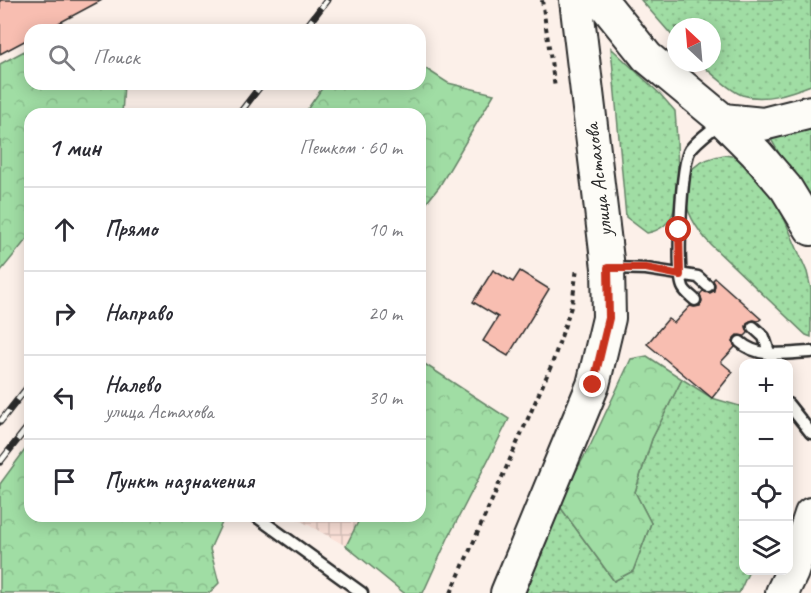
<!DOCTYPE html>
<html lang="ru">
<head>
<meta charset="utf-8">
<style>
	:root { --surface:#fff; --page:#f7f7f7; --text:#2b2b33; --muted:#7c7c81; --line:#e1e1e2 }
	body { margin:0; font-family:Caveat,sans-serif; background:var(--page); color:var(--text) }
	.controls { position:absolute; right:18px; bottom:18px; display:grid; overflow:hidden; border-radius:12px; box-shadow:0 3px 15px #0003 }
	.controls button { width:54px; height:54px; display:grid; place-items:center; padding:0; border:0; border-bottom:2px solid var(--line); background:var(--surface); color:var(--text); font:30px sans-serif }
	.compass { position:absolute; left:667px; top:18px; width:54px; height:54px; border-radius:50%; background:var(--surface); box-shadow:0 3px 15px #0003; rotate:334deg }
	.stop { position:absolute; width:18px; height:18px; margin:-14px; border:4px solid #c8321e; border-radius:50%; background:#fff }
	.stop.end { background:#c8321e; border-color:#fff; box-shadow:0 2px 6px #0008 }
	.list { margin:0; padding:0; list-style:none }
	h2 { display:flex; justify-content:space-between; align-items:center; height:78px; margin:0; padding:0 24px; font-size:26px }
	h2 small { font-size:20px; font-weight:400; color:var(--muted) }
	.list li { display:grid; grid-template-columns:39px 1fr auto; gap:18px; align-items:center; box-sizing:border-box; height:84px; padding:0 24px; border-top:2px solid var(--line) }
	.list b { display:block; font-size:22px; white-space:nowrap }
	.list p { margin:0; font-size:20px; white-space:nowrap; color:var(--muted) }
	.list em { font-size:20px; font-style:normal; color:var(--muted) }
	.icon { flex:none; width:33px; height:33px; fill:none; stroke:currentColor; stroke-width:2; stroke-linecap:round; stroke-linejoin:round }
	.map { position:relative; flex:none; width:811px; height:593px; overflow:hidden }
	.search { position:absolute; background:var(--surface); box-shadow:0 3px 15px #0003; left:24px; top:24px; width:402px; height:66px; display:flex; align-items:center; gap:15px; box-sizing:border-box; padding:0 21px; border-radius:18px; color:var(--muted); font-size:22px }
	.panel { position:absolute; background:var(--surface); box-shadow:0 3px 15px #0003; left:24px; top:108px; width:402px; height:414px; border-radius:18px }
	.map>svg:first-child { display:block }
</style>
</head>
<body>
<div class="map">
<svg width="811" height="593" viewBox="0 0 811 593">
	<defs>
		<pattern id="industrial-grid" width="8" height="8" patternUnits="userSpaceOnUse" patternTransform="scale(1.5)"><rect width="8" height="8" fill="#fbe1d8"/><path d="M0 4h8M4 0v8" fill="none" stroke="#d7c1ba"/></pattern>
		<pattern id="grass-dots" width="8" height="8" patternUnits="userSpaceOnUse" patternTransform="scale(1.5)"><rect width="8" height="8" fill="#a0dda4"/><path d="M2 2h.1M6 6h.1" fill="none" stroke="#8abe8d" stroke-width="1.8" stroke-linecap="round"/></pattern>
		<pattern id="forest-crowns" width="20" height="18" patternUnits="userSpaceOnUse" patternTransform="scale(1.5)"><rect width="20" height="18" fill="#a0dda4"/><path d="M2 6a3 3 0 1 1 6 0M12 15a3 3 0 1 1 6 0" fill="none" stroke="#8abe8d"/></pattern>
	</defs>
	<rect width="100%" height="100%" fill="#fcf0e9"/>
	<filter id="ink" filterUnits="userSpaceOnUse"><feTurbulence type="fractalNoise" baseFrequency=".0167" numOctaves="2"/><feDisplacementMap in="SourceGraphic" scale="12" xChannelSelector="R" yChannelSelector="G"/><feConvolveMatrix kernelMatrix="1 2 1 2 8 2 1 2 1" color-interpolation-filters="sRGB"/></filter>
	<g filter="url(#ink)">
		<path fill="url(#industrial-grid)" d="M292 516H361L346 546Z"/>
		<path fill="url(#grass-dots)" stroke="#668468" stroke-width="1.5" d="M641 0H811V85C790 93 765 102 742 95 730 91 710 72 700 63H712V27H676V40Z
			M611 48 660 94 675 111C677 133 681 197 672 215 667 226 658 231 647 233L626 217Z
			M811 117V210L771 139 772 132Z
			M724 155 745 158 766 176 807 272 811 289V337L806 335 711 245C681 213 665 165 724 155Z
			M682 379 712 398 743 407 744 570 749 571 739 593H518L558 504 614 581 633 571 651 523 635 492 652 439Z"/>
		<path fill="url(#forest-crowns)" stroke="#668468" stroke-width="1.5" d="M30 48V84H124L122 114H30V235L0 272V64Z
			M420 65 448 83 494 94 439 187 420 211V114H304L325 84H420Z
			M647 356 682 379 652 439 635 492 651 523 633 571 614 581 558 504 591 444 631 359Z
			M420 361 509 419 449 536 423 593H404L346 546 361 516H420Z
			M30 443V516H225L210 549 219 583 209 593H0V484Z"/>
		<path fill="#f8beb1" stroke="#2b2b2b" stroke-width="1.5" d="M0 0H102L46 30H30V38L0 54Z
			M493 270 513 282 520 271 549 289 508 356 483 341 498 317 473 302Z
			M715 278 761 319 758 321 754 320 748 322 746 326 748 333 745 336 737 335 734 338 733 342 735 347 721 362 733 372 712 398 647 344 668 319 674 323 690 306 694 307 700 306 702 301 700 294 703 291 710 293 714 291 715 284 713 280Z"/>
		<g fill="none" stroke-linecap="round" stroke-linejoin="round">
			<defs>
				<path id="service" d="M611 268 646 269 698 277 708 286
					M695 300C691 296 685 292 683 287 676 270 681 163 690 150 698 139 711 131 721 122
					M753 327 764 337 773 364
					M740 342C759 359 787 353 811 352
					M788 404 811 433
					M257 517 362 593"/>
				<path id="secondary" d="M601 0 647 57 723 120 756 153 786 188 811 229
					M723 120 763 124 811 112
					M507 593 593 385 609 318 608 268 576 0
					M782 593 792 572 811 514"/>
			</defs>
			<use href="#service" stroke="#2b2b2b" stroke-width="15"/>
			<use href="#secondary" stroke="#2b2b2b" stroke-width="36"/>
			<path stroke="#2b2b2b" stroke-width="4" stroke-dasharray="4.5 4.5" stroke-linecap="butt" d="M542 0 555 88
				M451 593 552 364 572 304 577 268"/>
			<use href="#service" stroke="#fdfcf7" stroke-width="10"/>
			<use href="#secondary" stroke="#fdfcf7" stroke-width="32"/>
			<defs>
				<path id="rail" d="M304 30 327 0
					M239 114 262 84
					M0 422 30 384
					M0 462 30 424"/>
			</defs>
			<use href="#rail" stroke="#2b2b2b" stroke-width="7"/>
			<use href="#rail" stroke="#fdfcf7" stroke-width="4.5" stroke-dasharray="14" stroke-linecap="butt"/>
		</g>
	</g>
	<g fill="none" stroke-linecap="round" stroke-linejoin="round" filter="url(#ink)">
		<path stroke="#c8321e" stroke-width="8" d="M593 385 609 318 608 268H646L680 275 679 230"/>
	</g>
	<g text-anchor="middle" stroke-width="5" stroke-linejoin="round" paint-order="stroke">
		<g font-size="21" fill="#2b2b2b" stroke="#fdfcf7">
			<text transform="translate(598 180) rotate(-97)" y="7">улица Астахова</text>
		</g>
	</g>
</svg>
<div class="controls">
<button>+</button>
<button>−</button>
<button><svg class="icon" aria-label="locate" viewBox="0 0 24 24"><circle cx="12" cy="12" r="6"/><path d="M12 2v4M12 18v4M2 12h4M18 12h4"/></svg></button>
<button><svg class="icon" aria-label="layers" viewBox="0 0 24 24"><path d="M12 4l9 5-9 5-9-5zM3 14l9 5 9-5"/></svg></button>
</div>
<svg class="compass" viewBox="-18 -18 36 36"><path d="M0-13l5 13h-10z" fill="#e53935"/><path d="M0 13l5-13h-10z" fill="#7c7c81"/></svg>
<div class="stop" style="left:679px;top:230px"></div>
<div class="stop end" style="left:593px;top:385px"></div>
<div class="search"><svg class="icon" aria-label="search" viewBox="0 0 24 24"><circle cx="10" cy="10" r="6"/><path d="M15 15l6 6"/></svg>Поиск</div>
<section class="panel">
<h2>1 мин<small>Пешком · 60 m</small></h2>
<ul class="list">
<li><svg class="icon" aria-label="ahead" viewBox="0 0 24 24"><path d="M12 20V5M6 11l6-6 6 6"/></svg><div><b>Прямо</b></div><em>10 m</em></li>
<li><svg class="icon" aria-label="right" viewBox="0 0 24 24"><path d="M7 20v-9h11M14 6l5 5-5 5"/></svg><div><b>Направо</b></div><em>20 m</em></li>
<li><svg class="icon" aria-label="left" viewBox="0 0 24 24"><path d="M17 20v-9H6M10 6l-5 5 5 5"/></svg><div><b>Налево</b><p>улица Астахова</p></div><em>30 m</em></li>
<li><svg class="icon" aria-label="arrive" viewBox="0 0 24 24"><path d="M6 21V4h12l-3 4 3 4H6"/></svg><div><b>Пункт назначения</b></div></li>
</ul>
</section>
</div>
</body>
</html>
